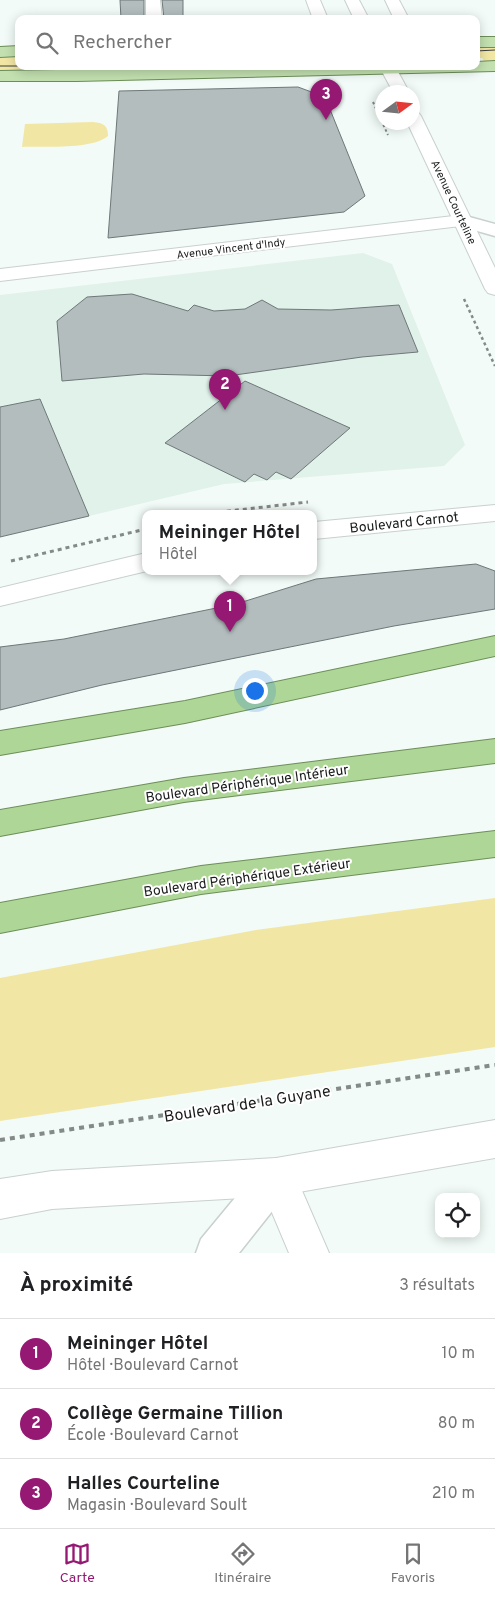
<!DOCTYPE html>
<html lang="fr">
<head>
<meta charset="utf-8">
<style>
	:root { --surface:#fff; --page:#f6f6f6; --text:#202124; --muted:#757577; --line:#e0e0e0; --accent:#951873 }
	body { margin:0; font-family:Overpass,sans-serif; background:var(--page); color:var(--text) }
	.controls { position:absolute; right:15px; bottom:15px; display:grid; overflow:hidden; border-radius:10px; box-shadow:0 2px 12px #0003 }
	.controls button { width:45px; height:45px; display:grid; place-items:center; padding:0; border:0; border-bottom:1px solid var(--line); background:var(--surface); color:var(--text); font:25px sans-serif }
	.compass { position:absolute; left:375px; top:85px; width:45px; height:45px; border-radius:50%; background:var(--surface); box-shadow:0 2px 12px #0003; rotate:75deg }
	.you { position:absolute; left:254px; top:690px; width:18px; height:18px; margin:-12px; border:4px solid #fff; border-radius:50%; background:#1a73e8; box-shadow:0 0 0 8px #1a73e833 }
	.badge { display:grid; place-items:center; width:32px; height:32px; border-radius:50%; background:var(--accent); color:#fff; font-size:16px; font-weight:700 }
	.pin { position:absolute; translate:-50% -41px; filter:drop-shadow(0 1px 2px #0008) }
	.pin::after { content:''; position:absolute; top:26px; width:18px; height:15px; background:inherit; clip-path:polygon(0 0,100% 0,50% 100%) }
	.popup { position:absolute; left:142px; top:510px; width:175px; height:65px; box-sizing:border-box; display:grid; place-content:center; border-radius:10px; background:var(--surface); filter:drop-shadow(0 1px 4px #0005); font-size:16px; white-space:nowrap; color:var(--muted) }
	.popup b { font-size:19px; color:var(--text) }
	.popup::after { content:''; position:absolute; left:50%; top:100%; margin-left:-10px; border:10px solid transparent; border-top-color:var(--surface) }
	.list { margin:0; padding:0; list-style:none }
	h2 { display:flex; justify-content:space-between; align-items:center; height:65px; margin:0; padding:0 20px; font-size:21px }
	h2 small { font-size:16px; font-weight:400; color:var(--muted) }
	.list li { display:grid; grid-template-columns:32px 1fr auto; gap:15px; align-items:center; box-sizing:border-box; height:70px; padding:0 20px; border-top:1px solid var(--line) }
	.list b { display:block; font-size:19px; white-space:nowrap }
	.list p { margin:0; font-size:16px; white-space:nowrap; color:var(--muted) }
	.list em { font-size:16px; font-style:normal; color:var(--muted) }
	.icon { flex:none; width:28px; height:28px; fill:none; stroke:currentColor; stroke-width:2; stroke-linecap:round; stroke-linejoin:round }
	.map { position:relative; flex:none; width:495px; height:1253px; overflow:hidden }
	.search { position:absolute; background:var(--surface); box-shadow:0 2px 12px #0003; left:15px; right:15px; top:15px; height:55px; display:flex; align-items:center; gap:12px; box-sizing:border-box; padding:0 18px; border-radius:10px; color:var(--muted); font-size:19px }
	.sheet { height:275px; background:var(--surface) }
	nav { display:flex; justify-content:space-around; align-items:center; box-sizing:border-box; height:70px; border-top:1px solid var(--line); background:var(--surface); font-size:14px; color:var(--muted) }
	nav a { display:grid; justify-items:center; gap:2px }
	nav .on { color:var(--accent) }
	.map>svg:first-child { display:block }
</style>
</head>
<body>
<div class="map">
<svg width="495" height="1253" viewBox="0 0 495 1253">
	<rect width="100%" height="100%" fill="#f2fbf7"/>
	<path fill="#e0f2ea" d="M363 253 392 264 465 445 444 466 224 484 0 537V295Z"/>
	<path fill="#f1e6a4" d="M477 47H495V61H484L482 58H476Z
		M19 55V66H77L76 72H0V56Z
		M93 122C103 123 108 125 108 136 92 150 43 146 22 147L25 124Z
		M495 898V1047L0 1121V978L256 930Z"/>
	<path fill="#b3bdbe" stroke="#6e7878" d="M120 0H144V19H121Z
		M162 0H183V19H164Z
		M298 87 325 97 365 196 344 212 108 238 119 91Z
		M132 294 188 311 194 305 214 311 245 309 262 300 278 309 331 310 399 305 418 352 362 357 228 376 144 374 62 381 57 321 87 297Z
		M245 381 350 428 291 479 276 472 267 480 254 474 245 482 165 443Z
		M40 399 89 516 0 537V407Z
		M476 564 495 571V609L394 626 102 685 0 710V647L64 639 236 604 316 579Z"/>
	<g fill="none" stroke-linecap="round" stroke-linejoin="round">
		<defs>
			<path id="pedestrian" d="M462 215 495 224V236L456 225 453 221 456 217Z
				M276 1159 289 1164 294 1177 289 1190 239 1253H196L201 1239 263 1164Z"/>
			<path id="minor" d="M146 0H160L162 19H146Z
				M306 0H320L328 19H313Z
				M385 0H399L409 19H394Z
				M462 215 469 217 472 221 469 225 0 281V269Z
				M495 505V521L314 539V522Z
				M146 553 147 571 0 606V588Z
				M276 1158 290 1163 329 1253H289L257 1177 262 1163Z"/>
			<path id="tertiary" d="M495 1120V1158L276 1196 52 1209 0 1219V1179L52 1171 276 1158Z"/>
			<path id="secondary" d="M345 0H359L369 19H354Z
				M379 66H395L409 92H393Z
				M412 111 418 112 421 116 495 268V295L488 293 485 289 407 122H412Z"/>
			<path id="primary" d="M476 37H495V47H476Z
				M19 46V56L0 57V47Z
				M495 61V71L77 81H0V71L282 66H476V62Z"/>
			<path id="trunk" d="M495 636V656L185 723 0 755V731L185 701Z
				M495 739V763L184 802 0 836V810L184 778Z
				M495 831V857L201 894 0 933V903L201 866Z"/>
		</defs>
		<use href="#pedestrian" stroke="#c8d1cd" stroke-width="3"/>
		<use href="#minor" stroke="#c8d1cd" stroke-width="2"/>
		<use href="#tertiary" stroke="#c8d1cd" stroke-width="2"/>
		<use href="#secondary" stroke="#c8d1cd" stroke-width="2"/>
		<use href="#primary" stroke="#6d8e59" stroke-width="2"/>
		<use href="#trunk" stroke="#6d8e59" stroke-width="2"/>
		<path stroke="#848a87" stroke-width="2" stroke-dasharray="2.5 2.5" stroke-linecap="butt" d="M373 102 388 135"/>
		<path stroke="#848a87" stroke-width="2.5" stroke-dasharray="3 3" stroke-linecap="butt" d="M464 299 495 366"/>
		<path stroke="#848a87" stroke-width="3" stroke-dasharray="4 4" stroke-linecap="butt" d="M211 513 308 502
			M11 561 146 529"/>
		<path stroke="#848a87" stroke-width="4" stroke-dasharray="5 5" stroke-linecap="butt" d="M0 1140 495 1065"/>
		<use href="#pedestrian" fill="#fff" fill-rule="evenodd"/>
		<use href="#minor" fill="#fff" fill-rule="evenodd"/>
		<use href="#tertiary" fill="#fff" fill-rule="evenodd"/>
		<use href="#secondary" fill="#fff" fill-rule="evenodd"/>
		<use href="#primary" fill="#c2e0b0" fill-rule="evenodd"/>
		<use href="#trunk" fill="#aed696" fill-rule="evenodd"/>
		<path stroke="#3a3e3d" stroke-width="1" d="M476 51 495 50
			M0 66H19"/>
	</g>
	<g text-anchor="middle" stroke-width="4" stroke-linejoin="round" paint-order="stroke">
		<g font-size="11" fill="#191c1b" stroke="#fff">
			<text transform="translate(454 202) rotate(65)" y="4">Avenue Courteline</text>
			<text transform="translate(231 248) rotate(-7)" y="4">Avenue Vincent d'Indy</text>
		</g>
		<g font-size="14" fill="#191c1b" stroke="#fff">
			<text transform="translate(404 522) rotate(-6)" y="5">Boulevard Carnot</text>
			<text transform="translate(247 783) rotate(-8)" y="5">Boulevard Périphérique Intérieur</text>
			<text transform="translate(247 877) rotate(-8)" y="5">Boulevard Périphérique Extérieur</text>
		</g>
		<g font-size="16" fill="#191c1b" stroke="#fff">
			<text transform="translate(247 1103) rotate(-9)" y="6">Boulevard de la Guyane</text>
		</g>
	</g>
</svg>
<div class="controls">
<button><svg class="icon" aria-label="locate" viewBox="0 0 24 24"><circle cx="12" cy="12" r="6"/><path d="M12 2v4M12 18v4M2 12h4M18 12h4"/></svg></button>
</div>
<svg class="compass" viewBox="-18 -18 36 36"><path d="M0-13l5 13h-10z" fill="#e53935"/><path d="M0 13l5-13h-10z" fill="#757577"/></svg>
<div class="you"></div>
<div class="pin badge" style="left:230px;top:632px">1</div>
<div class="popup"><b>Meininger Hôtel</b>Hôtel</div>
<div class="pin badge" style="left:225px;top:410px">2</div>
<div class="pin badge" style="left:326px;top:120px">3</div>
<div class="search"><svg class="icon" aria-label="search" viewBox="0 0 24 24"><circle cx="10" cy="10" r="6"/><path d="M15 15l6 6"/></svg>Rechercher</div>
</div>
<section class="sheet">
<h2>À proximité<small>3 résultats</small></h2>
<ul class="list">
<li><span class="badge">1</span><div><b>Meininger Hôtel</b><p>Hôtel · Boulevard Carnot</p></div><em>10 m</em></li>
<li><span class="badge">2</span><div><b>Collège Germaine Tillion</b><p>École · Boulevard Carnot</p></div><em>80 m</em></li>
<li><span class="badge">3</span><div><b>Halles Courteline</b><p>Magasin · Boulevard Soult</p></div><em>210 m</em></li>
</ul>
</section>
<nav>
<a class="on"><svg class="icon" aria-label="map" viewBox="0 0 24 24"><path d="M3 6l6-2 6 2 6-2v14l-6 2-6-2-6 2zM9 4v14M15 6v14"/></svg>Carte</a>
<a><svg class="icon" aria-label="directions" viewBox="0 0 24 24"><path d="M12 3l9 9-9 9-9-9zM9 14v-3h6M13 9l2 2-2 2"/></svg>Itinéraire</a>
<a><svg class="icon" aria-label="saved" viewBox="0 0 24 24"><path d="M7 4h10v16l-5-4-5 4z"/></svg>Favoris</a>
</nav>
</body>
</html>
